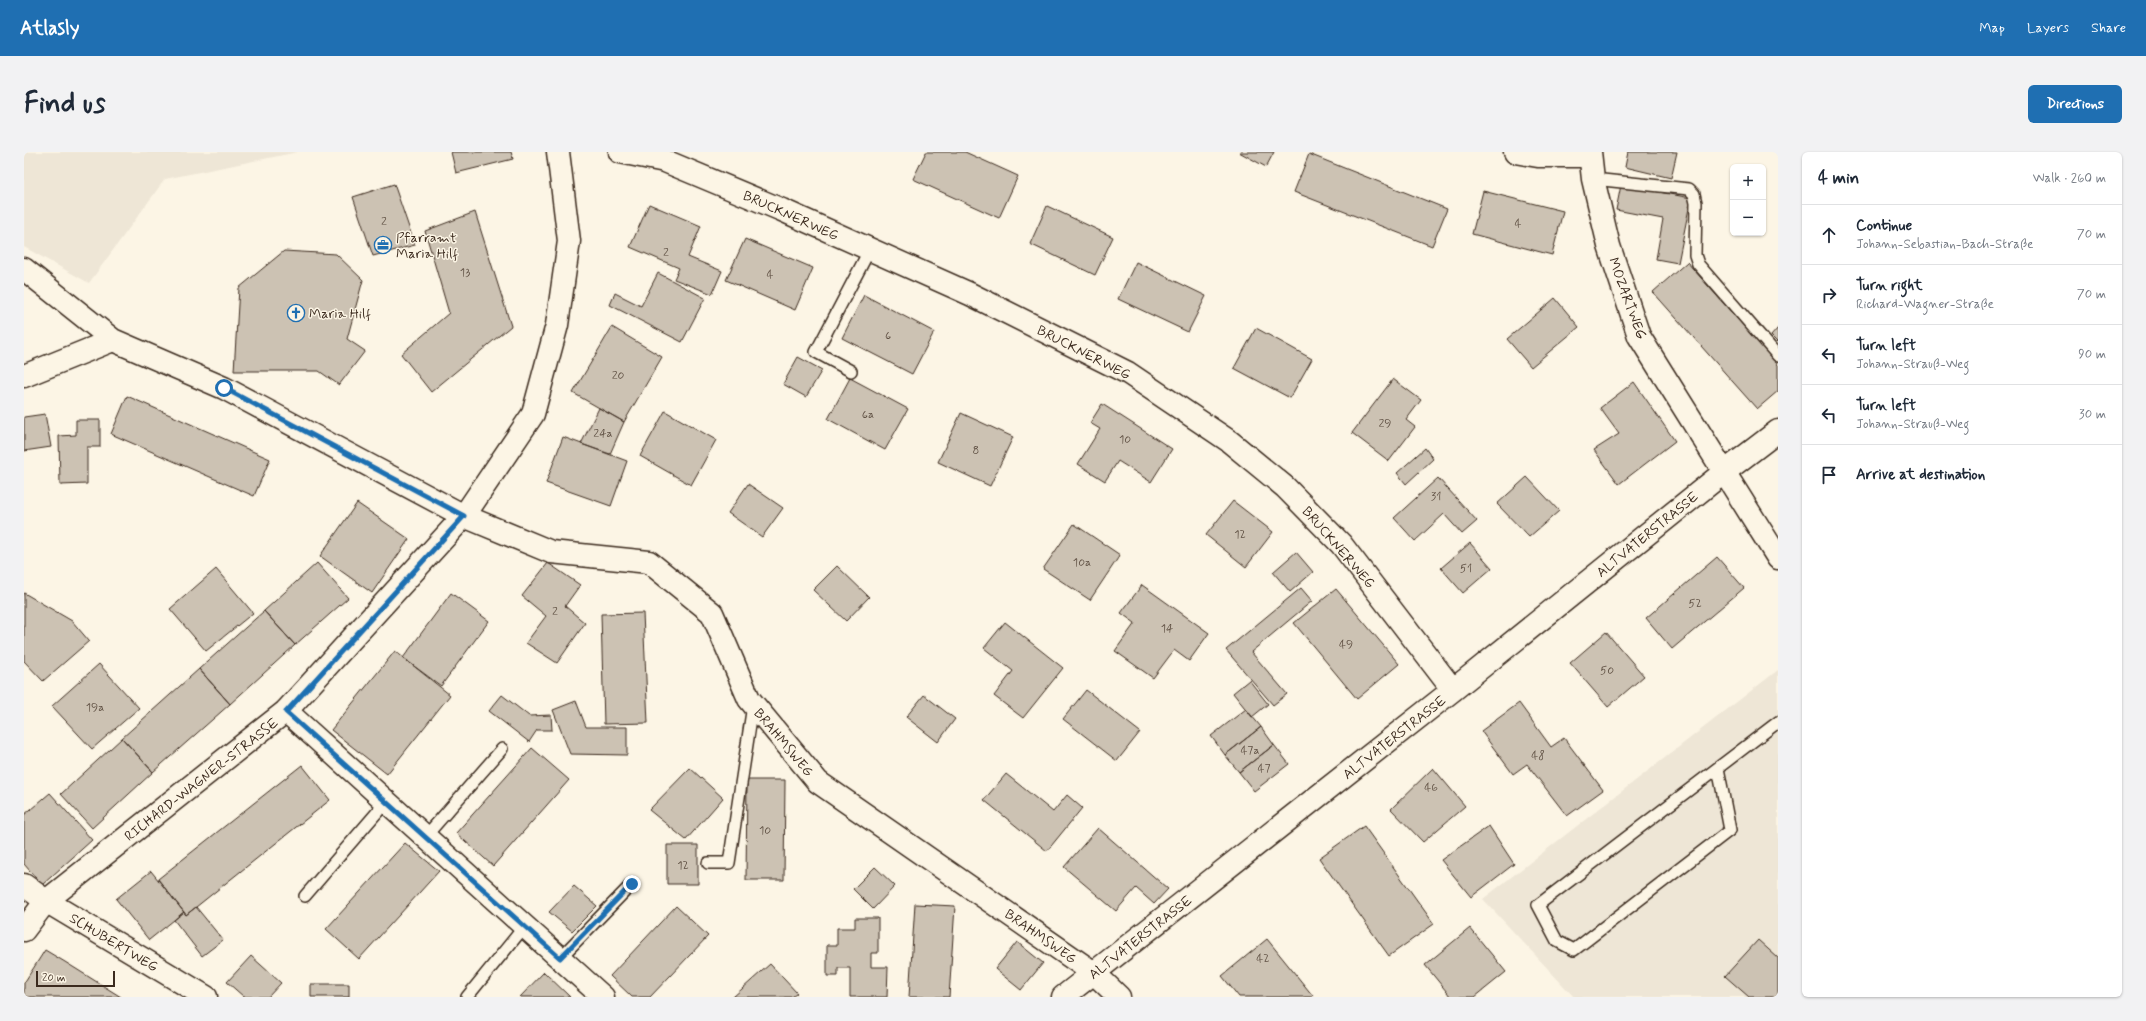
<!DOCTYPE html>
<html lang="en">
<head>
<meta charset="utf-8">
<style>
	:root { --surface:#fff; --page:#f2f2f3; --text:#1f2937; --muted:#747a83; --line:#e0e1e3; --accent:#1f6fb2 }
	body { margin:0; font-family:Mynerve,sans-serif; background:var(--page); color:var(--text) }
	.controls { position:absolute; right:12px; top:12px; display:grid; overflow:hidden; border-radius:6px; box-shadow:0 1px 3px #0004 }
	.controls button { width:36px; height:36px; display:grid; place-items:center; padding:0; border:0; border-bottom:1px solid var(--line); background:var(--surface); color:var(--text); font:20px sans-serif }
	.scale { position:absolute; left:12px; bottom:10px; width:79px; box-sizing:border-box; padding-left:4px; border:2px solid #3b2a1e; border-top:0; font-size:11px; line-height:14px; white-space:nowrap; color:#3b2a1e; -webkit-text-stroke:3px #fcf5e5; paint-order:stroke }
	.stop { position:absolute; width:12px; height:12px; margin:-9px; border:3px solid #1f6fb2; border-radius:50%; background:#fff }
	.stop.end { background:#1f6fb2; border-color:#fff; box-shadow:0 1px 4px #0008 }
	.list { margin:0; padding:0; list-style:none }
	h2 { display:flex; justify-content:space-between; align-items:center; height:52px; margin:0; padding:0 16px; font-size:17px }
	h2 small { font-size:13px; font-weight:400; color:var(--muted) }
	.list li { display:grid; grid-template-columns:26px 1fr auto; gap:12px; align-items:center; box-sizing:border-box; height:60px; padding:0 16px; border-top:1px solid var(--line) }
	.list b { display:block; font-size:15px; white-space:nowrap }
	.list p { margin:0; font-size:13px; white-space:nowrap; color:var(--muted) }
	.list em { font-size:13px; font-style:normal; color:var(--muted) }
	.icon { flex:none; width:22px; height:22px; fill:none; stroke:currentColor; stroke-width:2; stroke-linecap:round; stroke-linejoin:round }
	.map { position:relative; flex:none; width:1754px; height:845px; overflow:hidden; border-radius:6px }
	header { display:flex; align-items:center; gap:24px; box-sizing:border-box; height:56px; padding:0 20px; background:var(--accent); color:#fff }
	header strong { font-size:19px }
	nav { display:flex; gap:22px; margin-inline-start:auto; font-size:14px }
	.intro { display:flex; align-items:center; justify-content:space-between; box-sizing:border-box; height:96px; padding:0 24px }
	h1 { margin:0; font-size:28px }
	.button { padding:10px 18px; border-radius:6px; background:var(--accent); color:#fff; font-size:14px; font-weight:700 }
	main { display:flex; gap:24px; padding:0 24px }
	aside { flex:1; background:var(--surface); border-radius:6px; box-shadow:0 1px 3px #0004 }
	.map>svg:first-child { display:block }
</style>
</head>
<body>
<header>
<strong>Atlasly</strong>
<nav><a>Map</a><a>Layers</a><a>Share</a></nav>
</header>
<div class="intro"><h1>Find us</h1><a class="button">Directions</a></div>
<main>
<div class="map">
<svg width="1754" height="845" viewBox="0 0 1754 845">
	<rect width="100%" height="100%" fill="#fcf5e5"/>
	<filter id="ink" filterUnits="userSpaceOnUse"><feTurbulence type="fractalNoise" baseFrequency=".025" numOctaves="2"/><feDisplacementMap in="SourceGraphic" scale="8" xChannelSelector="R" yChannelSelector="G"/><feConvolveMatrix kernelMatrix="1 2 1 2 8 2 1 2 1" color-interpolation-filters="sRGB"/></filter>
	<g filter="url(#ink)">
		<path fill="#eee6d6" d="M0 0H274L141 27 65 131 0 95Z
			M1754 518V845H1550L1459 747Z"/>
		<path fill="#ccc2b3" stroke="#3b2a1e" d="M427 0H487L489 7 432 21Z
			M902 0H941L994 24 975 66 889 27Z
			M1215 0H1250L1242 15Z
			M1604 0H1653L1647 26 1601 15Z
			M1285 2 1423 57 1408 94 1270 40Z
			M370 32 391 93 349 104 329 45Z
			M1597 33 1667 46 1654 111 1632 107 1639 67 1592 58Z
			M1459 39 1539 59 1528 103 1448 82Z
			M625 52 677 74 664 105 698 119 688 142 650 127 655 116 606 95Z
			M1023 54 1089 85 1071 123 1006 92Z
			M451 60 487 174 407 240 377 202 425 161 401 79Z
			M721 87 789 116 771 158 702 128Z
			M260 99 312 102 339 128 323 187 341 199 315 233 295 219H210L215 136Z
			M1112 110 1182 144 1164 180 1094 147Z
			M1663 110 1754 213V239L1733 257 1629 140Z
			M634 121 681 146 658 190 586 153 591 141 617 154Z
			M840 143 910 180 888 222 818 186Z
			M1531 146 1555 175 1507 215 1483 187Z
			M588 175 638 205 600 270 549 241Z
			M1232 176 1288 207 1266 246 1210 216Z
			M1754 176V191L1747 184Z
			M774 205 798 218 782 245 759 232Z
			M826 226 884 257 861 298 804 267Z
			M1369 227 1397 248 1382 268 1391 275 1365 309 1328 281Z
			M1610 230 1651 289 1595 332 1570 298 1595 282 1576 256Z
			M103 244 246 307 230 344 87 282Z
			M1078 252 1148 297 1127 330 1094 309 1081 329 1054 312 1076 277 1066 271Z
			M575 256 600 270 586 302 557 292Z
			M641 259 692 288 667 333 616 304Z
			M937 261 989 285 966 334 914 310Z
			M21 262 27 295 0 299V265Z
			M52 268H76V295H63V332L36 333 35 284 52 283Z
			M539 285 603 309 587 354 522 331Z
			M1401 296 1409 307 1382 332 1373 321Z
			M1503 325 1535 359 1505 385 1473 352Z
			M1414 326 1453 369 1438 382 1420 362 1391 389 1370 366Z
			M724 332 759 356 738 385 704 361Z
			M1209 349 1249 380 1222 415 1182 383Z
			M333 351 385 387 348 441 296 404Z
			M1050 372 1096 403 1066 448 1019 417Z
			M1446 391 1468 416 1439 441 1417 416Z
			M1272 400 1289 420 1266 440 1249 420Z
			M1693 405 1720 436 1648 497 1622 466Z
			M293 411 324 446 271 493 240 459Z
			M524 411 556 433 541 454 561 471 533 511 502 491 522 464 498 444Z
			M813 414 845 445 822 469 789 438Z
			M192 417 229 461 182 499 146 457Z
			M1118 433 1185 481 1165 509 1150 498 1129 526 1091 499 1111 471 1097 461Z
			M1277 436 1288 449 1227 500 1263 542 1249 553 1202 498Z
			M1312 437 1375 512 1333 547 1270 471Z
			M0 441 48 469 65 489 19 529 0 509Z
			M427 441 465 469 417 534 379 506Z
			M240 459 271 493 206 552 175 517Z
			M619 461 624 571 580 572 577 462Z
			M981 470 1039 516 999 566 970 544 989 519 960 496Z
			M1582 480 1620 524 1584 555 1546 511Z
			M371 499 426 543 363 622 307 578Z
			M75 512 115 556 68 597 28 554Z
			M175 517 206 552 129 620 98 586Z
			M1225 528 1244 552 1228 565 1209 541Z
			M1062 538 1116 580 1093 609 1039 567Z
			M478 543 505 564 527 563 528 578H513L505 590 465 559Z
			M900 543 931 567 914 590 882 565Z
			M552 549 562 575H603V603L546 602 529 558Z
			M1495 551 1527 595 1540 586 1579 638 1543 664 1503 612 1489 622 1457 579Z
			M1222 557 1237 575 1201 603 1187 584Z
			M1237 575 1250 593 1215 620 1201 603Z
			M98 586 129 620 68 676 37 642Z
			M1250 593 1265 612 1230 639 1215 620Z
			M508 596 545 628 469 714 432 681Z
			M278 613 306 648 162 763 134 727Z
			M666 616 699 646 662 688 625 658Z
			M1409 616 1441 654 1399 690 1367 657Z
			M982 622 1029 660 1043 643 1058 656 1023 699 960 648Z
			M723 628H761L760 728H722Z
			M26 641 68 688 18 733 0 712V663Z
			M1340 674 1410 772 1365 804 1295 706Z
			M1465 674 1490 712 1447 745 1417 708Z
			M1074 676 1144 737 1130 752 1112 736 1092 759 1040 715Z
			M381 691 415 719 335 807 302 777Z
			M643 693H674V732H643Z
			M851 715 871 734 849 757 829 737Z
			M127 719 160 760 125 788 92 747Z
			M550 734 573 754 548 779 525 760Z
			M891 752 931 754 925 845H885Z
			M652 754 684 784 626 845H608L586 824Z
			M172 755 199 788 178 804 150 768 160 760 162 763Z
			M831 766H854V801H847V815H864L863 845H826V816H814V824H803V793H813V776H831Z
			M1446 776 1482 820 1451 845H1427L1401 813Z
			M1243 787 1289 844 1288 845H1215L1198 824Z
			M1734 788 1754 806V845H1725L1701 824Z
			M993 790 1019 811 997 838 971 817Z
			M21 798 41 810 97 845H0V831Z
			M227 804 257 831 244 845H220L203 830Z
			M746 812 773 841 768 845H709Z
			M520 820 546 845H496Z
			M287 832H325V845H287Z"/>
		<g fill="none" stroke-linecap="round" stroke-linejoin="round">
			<defs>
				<path id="service" d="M1569 27 1665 37 1670 42 1672 51 1671 103 1674 112 1754 204
					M827 219 792 200 846 97
					M1694 616 1706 678 1550 798 1533 789 1514 753 1754 570
					M401 685 478 597
					M684 711H705L729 553
					M281 744 362 650
					M536 806 608 732
					M443 845 500 775"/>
				<path id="minor" d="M596 0 641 9 758 58 946 142 1104 221 1205 289 1261 335 1317 392 1429 538
					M1491 0 1514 4H1566
					M1566 0 1569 27 1585 94 1615 184 1754 406
					M0 117 89 188 200 236 440 364 527 400 625 410 688 461 725 547 794 630 1070 821 1095 845
					M0 224 89 188
					M262 559 579 845
					M0 733 22 749 182 845
					M1039 845 1429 538 1699 321 1754 279"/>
				<path id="tertiary" d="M0 778 22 749 262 559 440 364 509 262 533 173 545 89 534 0"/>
			</defs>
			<use href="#service" stroke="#3b2a1e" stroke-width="14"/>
			<use href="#minor" stroke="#3b2a1e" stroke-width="25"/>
			<use href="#tertiary" stroke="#3b2a1e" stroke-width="25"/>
			<use href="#service" stroke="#fcf5e5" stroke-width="11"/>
			<use href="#minor" stroke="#fcf5e5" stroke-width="22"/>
			<use href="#tertiary" stroke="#fcf5e5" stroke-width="22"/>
		</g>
	</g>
	<g fill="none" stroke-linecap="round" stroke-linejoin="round" filter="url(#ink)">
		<path stroke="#1f6fb2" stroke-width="5" d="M200 236 440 364 262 560 536 806 608 732"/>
	</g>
	<defs>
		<symbol id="office-ring" viewBox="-11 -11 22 22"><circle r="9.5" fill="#fcf5e5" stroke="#1f6fb2" stroke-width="1.5"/><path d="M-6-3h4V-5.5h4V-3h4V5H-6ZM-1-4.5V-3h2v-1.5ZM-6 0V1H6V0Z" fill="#1f6fb2"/></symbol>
		<symbol id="church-ring" viewBox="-11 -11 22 22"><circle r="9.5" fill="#fcf5e5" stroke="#1f6fb2" stroke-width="1.5"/><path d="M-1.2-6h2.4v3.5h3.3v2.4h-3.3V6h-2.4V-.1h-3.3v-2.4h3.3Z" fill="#1f6fb2"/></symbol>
	</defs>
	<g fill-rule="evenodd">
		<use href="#office-ring" x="349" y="83" width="20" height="20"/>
		<use href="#church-ring" x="262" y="151" width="20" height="20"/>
	</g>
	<g text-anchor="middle" stroke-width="3" stroke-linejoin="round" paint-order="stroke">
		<g font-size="12" fill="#5f5043">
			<text x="360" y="73">2</text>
			<text x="1494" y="75">4</text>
			<text x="642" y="104">2</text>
			<text x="441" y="124">13</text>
			<text x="746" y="126">4</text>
			<text x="864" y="187">6</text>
			<text x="594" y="227">20</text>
			<text x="844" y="266">6a</text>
			<text x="1361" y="275">29</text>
			<text x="579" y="285">24a</text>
			<text x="1101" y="291">10</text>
			<text x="952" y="302">8</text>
			<text x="1412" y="348">31</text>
			<text x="1216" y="386">12</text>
			<text x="1058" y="414">10a</text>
			<text x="1442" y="420">51</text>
			<text x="1671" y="455">52</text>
			<text x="531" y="463">2</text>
			<text x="1143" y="480">14</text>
			<text x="1322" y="496">49</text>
			<text x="1583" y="522">50</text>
			<text x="71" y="559">19a</text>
			<text x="1226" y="602">47a</text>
			<text x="1514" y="607">48</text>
			<text x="1240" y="620">47</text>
			<text x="1407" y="639">46</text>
			<text x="741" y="682">10</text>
			<text x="659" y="717">12</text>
			<text x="1239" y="810">42</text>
		</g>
		<g font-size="14" fill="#3b2a1e" stroke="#fcf5e5">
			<text transform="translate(767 63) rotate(24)" y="5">BRUCKNERWEG</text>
			<text transform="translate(1604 146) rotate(70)" y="5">MOZARTWEG</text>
			<text transform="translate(1060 200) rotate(27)" y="5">BRUCKNERWEG</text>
			<text transform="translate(1623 382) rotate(-39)" y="5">ALTVATERSTRASSE</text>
			<text transform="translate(1315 395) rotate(49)" y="5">BRUCKNERWEG</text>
			<text transform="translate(1370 585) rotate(-38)" y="5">ALTVATERSTRASSE</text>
			<text transform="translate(760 590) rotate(50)" y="5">BRAHMSWEG</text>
			<text transform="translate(177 627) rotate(-38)" y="5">RICHARD-WAGNER-STRASSE</text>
			<text transform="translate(1017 784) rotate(35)" y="5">BRAHMSWEG</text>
			<text transform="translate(1116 785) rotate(-38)" y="5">ALTVATERSTRASSE</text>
			<text transform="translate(90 790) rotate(31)" y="5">SCHUBERTWEG</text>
		</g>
		<g font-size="14" fill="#3b2a1e" stroke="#fcf5e5" text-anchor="start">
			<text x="372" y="90">Pfarramt<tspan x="372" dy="16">Maria Hilf</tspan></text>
			<text x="285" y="166">Maria Hilf</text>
		</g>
	</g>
</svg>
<div class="controls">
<button>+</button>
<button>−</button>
</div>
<div class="scale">20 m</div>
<div class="stop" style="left:200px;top:236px"></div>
<div class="stop end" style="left:608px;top:732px"></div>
</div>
<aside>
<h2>4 min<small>Walk · 260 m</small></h2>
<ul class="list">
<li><svg class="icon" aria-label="ahead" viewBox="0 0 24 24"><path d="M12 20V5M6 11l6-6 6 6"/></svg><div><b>Continue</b><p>Johann-Sebastian-Bach-Straße</p></div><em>70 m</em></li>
<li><svg class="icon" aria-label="right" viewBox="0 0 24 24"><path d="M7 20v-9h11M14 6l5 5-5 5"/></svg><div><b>Turn right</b><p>Richard-Wagner-Straße</p></div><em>70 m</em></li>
<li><svg class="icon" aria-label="left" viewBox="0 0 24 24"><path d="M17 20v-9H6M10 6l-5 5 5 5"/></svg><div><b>Turn left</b><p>Johann-Strauß-Weg</p></div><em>90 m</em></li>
<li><svg class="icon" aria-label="left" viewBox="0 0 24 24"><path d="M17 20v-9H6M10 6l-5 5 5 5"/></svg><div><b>Turn left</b><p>Johann-Strauß-Weg</p></div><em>30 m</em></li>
<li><svg class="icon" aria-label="arrive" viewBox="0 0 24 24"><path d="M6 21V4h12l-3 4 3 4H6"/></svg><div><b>Arrive at destination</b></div></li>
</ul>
</aside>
</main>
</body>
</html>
